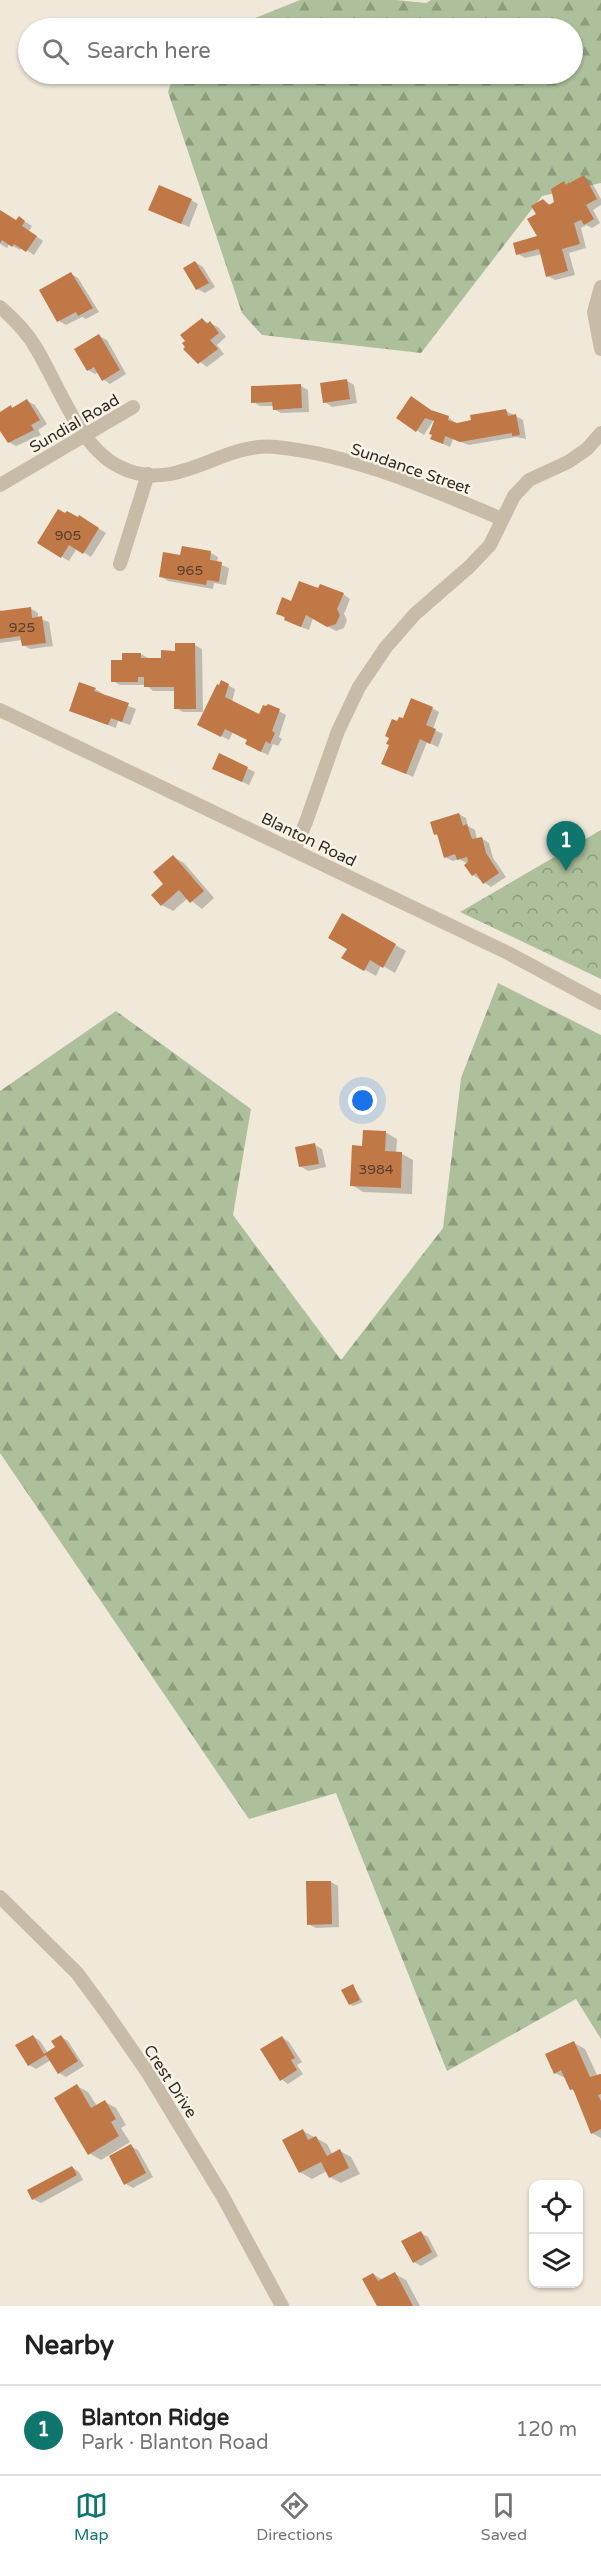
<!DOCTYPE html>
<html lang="en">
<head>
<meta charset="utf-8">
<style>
	:root { --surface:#fff; --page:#f2f2f2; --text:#222; --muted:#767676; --line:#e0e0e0; --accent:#0f766e }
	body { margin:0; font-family:"Varela Round",sans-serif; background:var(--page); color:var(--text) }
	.controls { position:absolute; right:18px; bottom:18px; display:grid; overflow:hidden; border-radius:12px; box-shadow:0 2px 4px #0004 }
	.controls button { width:54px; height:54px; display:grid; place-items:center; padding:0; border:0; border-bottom:2px solid var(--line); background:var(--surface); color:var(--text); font:30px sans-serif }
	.you { position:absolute; left:363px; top:1101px; width:21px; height:21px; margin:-15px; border:4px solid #fff; border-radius:50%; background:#1a73e8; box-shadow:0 0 0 9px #1a73e833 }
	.badge { display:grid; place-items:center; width:39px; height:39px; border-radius:50%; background:var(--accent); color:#fff; font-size:20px; font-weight:700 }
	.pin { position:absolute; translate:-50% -50px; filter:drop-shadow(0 2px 3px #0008) }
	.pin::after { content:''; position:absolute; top:32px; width:21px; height:18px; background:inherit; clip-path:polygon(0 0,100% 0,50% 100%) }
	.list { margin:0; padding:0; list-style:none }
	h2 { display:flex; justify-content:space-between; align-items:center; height:78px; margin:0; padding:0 24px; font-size:26px }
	h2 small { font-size:20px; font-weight:400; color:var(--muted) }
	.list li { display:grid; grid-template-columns:39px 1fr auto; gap:18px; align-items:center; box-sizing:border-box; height:90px; padding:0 24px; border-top:2px solid var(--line) }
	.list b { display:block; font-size:22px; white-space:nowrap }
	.list p { margin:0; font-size:20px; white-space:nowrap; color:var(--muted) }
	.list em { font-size:20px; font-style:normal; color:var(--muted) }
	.icon { flex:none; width:33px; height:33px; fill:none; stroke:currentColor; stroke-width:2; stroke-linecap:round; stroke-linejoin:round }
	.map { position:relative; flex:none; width:601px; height:2306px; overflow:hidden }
	.search { position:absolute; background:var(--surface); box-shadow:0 2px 4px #0004; left:18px; right:18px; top:18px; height:66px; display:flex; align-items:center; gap:15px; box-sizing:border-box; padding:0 21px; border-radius:33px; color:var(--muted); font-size:22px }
	.sheet { height:168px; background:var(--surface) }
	nav { display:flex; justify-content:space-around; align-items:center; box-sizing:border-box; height:84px; border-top:2px solid var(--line); background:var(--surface); font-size:16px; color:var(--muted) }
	nav a { display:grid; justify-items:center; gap:3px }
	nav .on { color:var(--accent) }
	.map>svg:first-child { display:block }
</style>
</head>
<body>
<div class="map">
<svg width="601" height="2306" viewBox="0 0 601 2306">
	<defs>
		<pattern id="forest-firs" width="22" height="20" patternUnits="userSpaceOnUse" patternTransform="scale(1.5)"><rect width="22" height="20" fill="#adbf9b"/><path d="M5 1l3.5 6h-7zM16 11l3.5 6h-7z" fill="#8e9c7e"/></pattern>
		<pattern id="park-crowns" width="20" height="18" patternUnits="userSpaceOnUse" patternTransform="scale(1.5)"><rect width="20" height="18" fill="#adbf9b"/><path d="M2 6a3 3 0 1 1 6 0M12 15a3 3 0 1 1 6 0" fill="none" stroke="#8e9c7e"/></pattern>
	</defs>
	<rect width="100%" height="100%" fill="#f0e9da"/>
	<path fill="url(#forest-firs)" d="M300 0H396L426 3 431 0H601V183L542 196 421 353 262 335 242 313 168 92 174 74H572V28H230Z
		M498 983 601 1035V2039L576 1999 447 2071 336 1793 249 1819 0 1453V1091L116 1011 251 1109 233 1215 341 1360 443 1228 461 1078Z"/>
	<path fill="url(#park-crowns)" d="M601 830V979L460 912Z"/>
	<path fill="#0003" d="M584 177 591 181 601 199V205L593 210 600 223 592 228 586 225 581 228 586 248 569 253 575 275 555 280 548 276 542 254 525 258 518 254 539 237 538 215 543 201 551 205 556 202 564 183 568 186Z
		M191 200 198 204 189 227 150 210Z
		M0 211 17 222 19 218 32 226 29 231 43 241 34 255 22 247 20 250 9 244 7 248 0 244Z
		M195 262 203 267 215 287 205 293 197 289Z
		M71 274 78 278 99 312 86 319 82 317 66 325 59 321Z
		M202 320 218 327 226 337 217 345 224 354 207 367 196 359Z
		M99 336 107 340 126 374 110 384 103 379 99 372 95 374 88 370Z
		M346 380 354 385 357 403 332 407 325 402Z
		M301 386 308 390 309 412 281 413 274 409V406H260L253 402Z
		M27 401 35 405 47 424 38 430 41 435 16 446 9 442 0 428V414L11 407 14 409Z
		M506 411 523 420 526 439 516 437 469 445 453 439 450 447 439 442 435 418 424 435 398 418 433 412 448 417 457 424Z
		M66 515 78 519 79 517 106 533 91 557 77 548 69 561 39 543Z
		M183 548 211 553 218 557 217 563 229 568 226 585 214 583 213 589 168 581 160 576 182 557Z
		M343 594 350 599 344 614 347 620 344 628 336 631 313 618 309 630 293 624 278 613 292 603Z
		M30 608 38 613V618L49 622 53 646 30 649 23 645 22 640 0 643V610L3 612Z
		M195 645 202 649 203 712H183L176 708V691H153L146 685H120L113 681 124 661 141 654 148 658 162 660Z
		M222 682 235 689 232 702 260 716 279 711 286 715 279 737 282 739 278 746 273 744 268 755 254 748 248 740 233 732 229 740 206 728Z
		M95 689 102 693 101 695 136 709 130 725 118 721 116 728 78 714Z
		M432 708 439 712 433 729 443 734 438 747 427 742 413 777 383 763 398 723Z
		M220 755 255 772 249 785 221 772Z
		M459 814 466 818 468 826 475 830 477 840 481 838 489 843 493 858 506 877 491 887 473 875 468 864 459 859 453 861 445 857 439 836 435 834Z
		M173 857 184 863 214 898 202 909 188 898 173 911 162 905Z
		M342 915 406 951 395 973 381 965 376 976 343 958 349 949Z
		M385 1132 397 1139 396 1153 402 1154 413 1160 412 1194 363 1192 352 1185 364 1147Z
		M315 1145 322 1149 326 1167 308 1171 300 1166Z
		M331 1882 338 1886 339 1927 316 1928 308 1924Z
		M353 1986 363 2002 353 2006 350 2004Z
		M33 2036 40 2041 48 2053 57 2047 61 2037 68 2041 84 2066 66 2077 59 2073 51 2060 36 2069 29 2065Z
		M282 2037 289 2042 302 2062 297 2065 303 2074 288 2084 281 2079Z
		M574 2043 585 2049 597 2075 601 2074V2138L592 2133 576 2092 571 2089 567 2079 555 2073Z
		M77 2086 88 2092 97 2106 105 2102 116 2108 126 2125 121 2128 130 2142 101 2160 89 2153Z
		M303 2131 327 2144 333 2155 340 2151 351 2157 360 2174 341 2183 330 2177 327 2171 312 2179 300 2172Z
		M131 2146 138 2150 153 2177 133 2188 126 2184Z
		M72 2167 79 2172 83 2180 41 2203 33 2199Z
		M421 2233 428 2237 438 2256 421 2266 414 2262Z
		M373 2274 383 2280 395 2274 406 2280 420 2306H378Z"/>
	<path fill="#c17847" d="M584 175 597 199 586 205 594 219 584 225 581 220 574 223 580 244 562 249 568 271 546 277 539 249 516 255 513 243 537 236 527 219 536 214 531 206 543 199 549 205 554 202 551 189 564 181 566 185Z
		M159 185 192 199 181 224 148 210Z
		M0 210 16 220 19 216 25 221 22 226 37 236 26 252 14 244 12 247 2 240 0 243Z
		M195 261 209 283 196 290 183 268Z
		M71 272 93 308 78 316 76 312 57 322 39 290Z
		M202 318 207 324 210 321 219 333 210 340 218 349 198 364 183 349 185 347 182 343 185 341 180 335Z
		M99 334 120 370 102 381 94 367 87 371 74 349Z
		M347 379 350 399 323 403 320 383Z
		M301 384 302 408 273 410 272 402 251 403V386Z
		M411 396 431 410 449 416 448 420 457 423 471 420 470 415 506 409 508 416 516 414 520 435 512 436V433L460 442 445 436 443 444 430 439 432 435 429 434 434 421 425 418 416 432 396 418Z
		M27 399 40 420 31 425 34 430 8 443 0 431V412L11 405 12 408Z
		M58 509 65 513 67 511 78 517 79 515 99 528 83 554 69 545 61 558 37 543Z
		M182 546 211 551 210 560 222 562 219 582 207 580 206 585 159 577 163 552 180 555Z
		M299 581 318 588 320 584 344 593 337 609 340 615 336 624 327 627 306 615 301 627 284 620 285 617 276 614 282 597 291 601Z
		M31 607 32 618 42 616 46 643 22 646 20 636 0 639V611Z
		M175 643H195L196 709H174V687H144V677H138V682H111V660H122V653H141V658H161V650L175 651Z
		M221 680 229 684 225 697 259 714 263 705 266 706 268 704 280 709 272 731 275 733 270 744 266 741 261 752 245 744 247 740 225 729 221 737 197 725 217 684 219 685Z
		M79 682 96 688 94 691 129 703 122 722 111 718 108 725 69 711Z
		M411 698 433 707 426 725 436 729 430 744 420 739 406 774 381 764 389 745 386 744 389 738 385 736 392 719 397 721 399 717 403 718Z
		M219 753 248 767 242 782 212 769Z
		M459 813 463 826 467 824 472 839 482 837 486 853 499 873 483 884 476 873 472 876 464 865 468 862 467 857 457 860 455 854 444 858 437 834 434 835 430 822Z
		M173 855 204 891 190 903 179 890 161 906 151 895 163 884 153 872Z
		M342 913 396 944 383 968 370 960 364 971 341 958 347 949 328 938Z
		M363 1130 386 1131 385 1151 402 1152 401 1188 350 1186 352 1145 362 1146Z
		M315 1143 319 1164 299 1167 295 1147Z
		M306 1881H331L332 1924 307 1925Z
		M353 1984 360 2000 349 2005 341 1990Z
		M33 2035 44 2054 55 2047 51 2041 61 2035 78 2061 58 2074 46 2055 28 2066 15 2045Z
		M282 2036 295 2058 291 2060 297 2070 280 2081 260 2049Z
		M574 2041 590 2077 601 2074V2094L598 2095 601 2101V2129L591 2134 573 2089 570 2090 561 2070 554 2074 545 2054Z
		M77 2084 91 2108 105 2100 116 2119 111 2122 119 2136 88 2155 54 2098Z
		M303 2129 308 2140 316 2136 327 2156 340 2149 349 2168 329 2178 321 2162 299 2173 282 2140Z
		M131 2144 146 2173 124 2185 109 2156Z
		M72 2166 77 2175 32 2200 27 2190Z
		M421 2231 432 2252 413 2263 401 2241Z
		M395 2272 413 2306H377L362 2279 373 2273 378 2281Z"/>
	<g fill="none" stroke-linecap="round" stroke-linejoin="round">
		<path stroke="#c8bba7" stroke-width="14" d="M601 287 594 312 601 349
			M0 307C14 319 27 332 36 348 58 384 79 446 118 466 176 497 220 441 276 447 355 455 430 489 502 519
			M0 485 133 407
			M120 564 148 474
			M0 710 508 953 601 1003
			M294 850 306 822 338 731 359 687 386 647 415 614 469 567 490 545 514 496 529 480 568 462 587 449 601 433
			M0 1897 77 1973 105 2011 148 2073 222 2195 282 2306"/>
	</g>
	<g text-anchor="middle" stroke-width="5" stroke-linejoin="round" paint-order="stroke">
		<g font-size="14" fill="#57402f">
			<text x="68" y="540">905</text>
			<text x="190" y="575">965</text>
			<text x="22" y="632">925</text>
			<text x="376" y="1174">3984</text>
		</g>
		<g font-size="16" fill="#342d27" stroke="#f8f3e6">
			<text transform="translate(74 423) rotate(-30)" y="6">Sundial Road</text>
			<text transform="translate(411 468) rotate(19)" y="6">Sundance Street</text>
			<text transform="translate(309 839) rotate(26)" y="6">Blanton Road</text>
			<text transform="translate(171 2081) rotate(57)" y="6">Crest Drive</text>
		</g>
	</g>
</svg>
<div class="controls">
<button><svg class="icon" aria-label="locate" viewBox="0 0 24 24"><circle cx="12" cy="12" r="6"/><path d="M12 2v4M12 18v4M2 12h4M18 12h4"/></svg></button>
<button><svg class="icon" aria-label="layers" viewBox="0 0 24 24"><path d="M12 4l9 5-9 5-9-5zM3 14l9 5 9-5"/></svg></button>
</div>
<div class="you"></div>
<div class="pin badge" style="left:566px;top:871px">1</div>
<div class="search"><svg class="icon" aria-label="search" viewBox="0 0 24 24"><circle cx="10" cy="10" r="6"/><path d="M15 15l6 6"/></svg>Search here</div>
</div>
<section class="sheet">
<h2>Nearby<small></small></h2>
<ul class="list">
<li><span class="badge">1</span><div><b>Blanton Ridge</b><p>Park · Blanton Road</p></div><em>120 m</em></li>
</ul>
</section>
<nav>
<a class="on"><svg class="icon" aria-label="map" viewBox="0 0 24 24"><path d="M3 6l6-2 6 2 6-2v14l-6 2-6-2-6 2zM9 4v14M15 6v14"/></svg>Map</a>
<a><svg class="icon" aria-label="directions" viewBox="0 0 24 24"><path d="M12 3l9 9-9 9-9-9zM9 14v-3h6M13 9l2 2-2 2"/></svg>Directions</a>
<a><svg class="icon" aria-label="saved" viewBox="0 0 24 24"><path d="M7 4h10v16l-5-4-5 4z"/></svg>Saved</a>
</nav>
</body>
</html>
